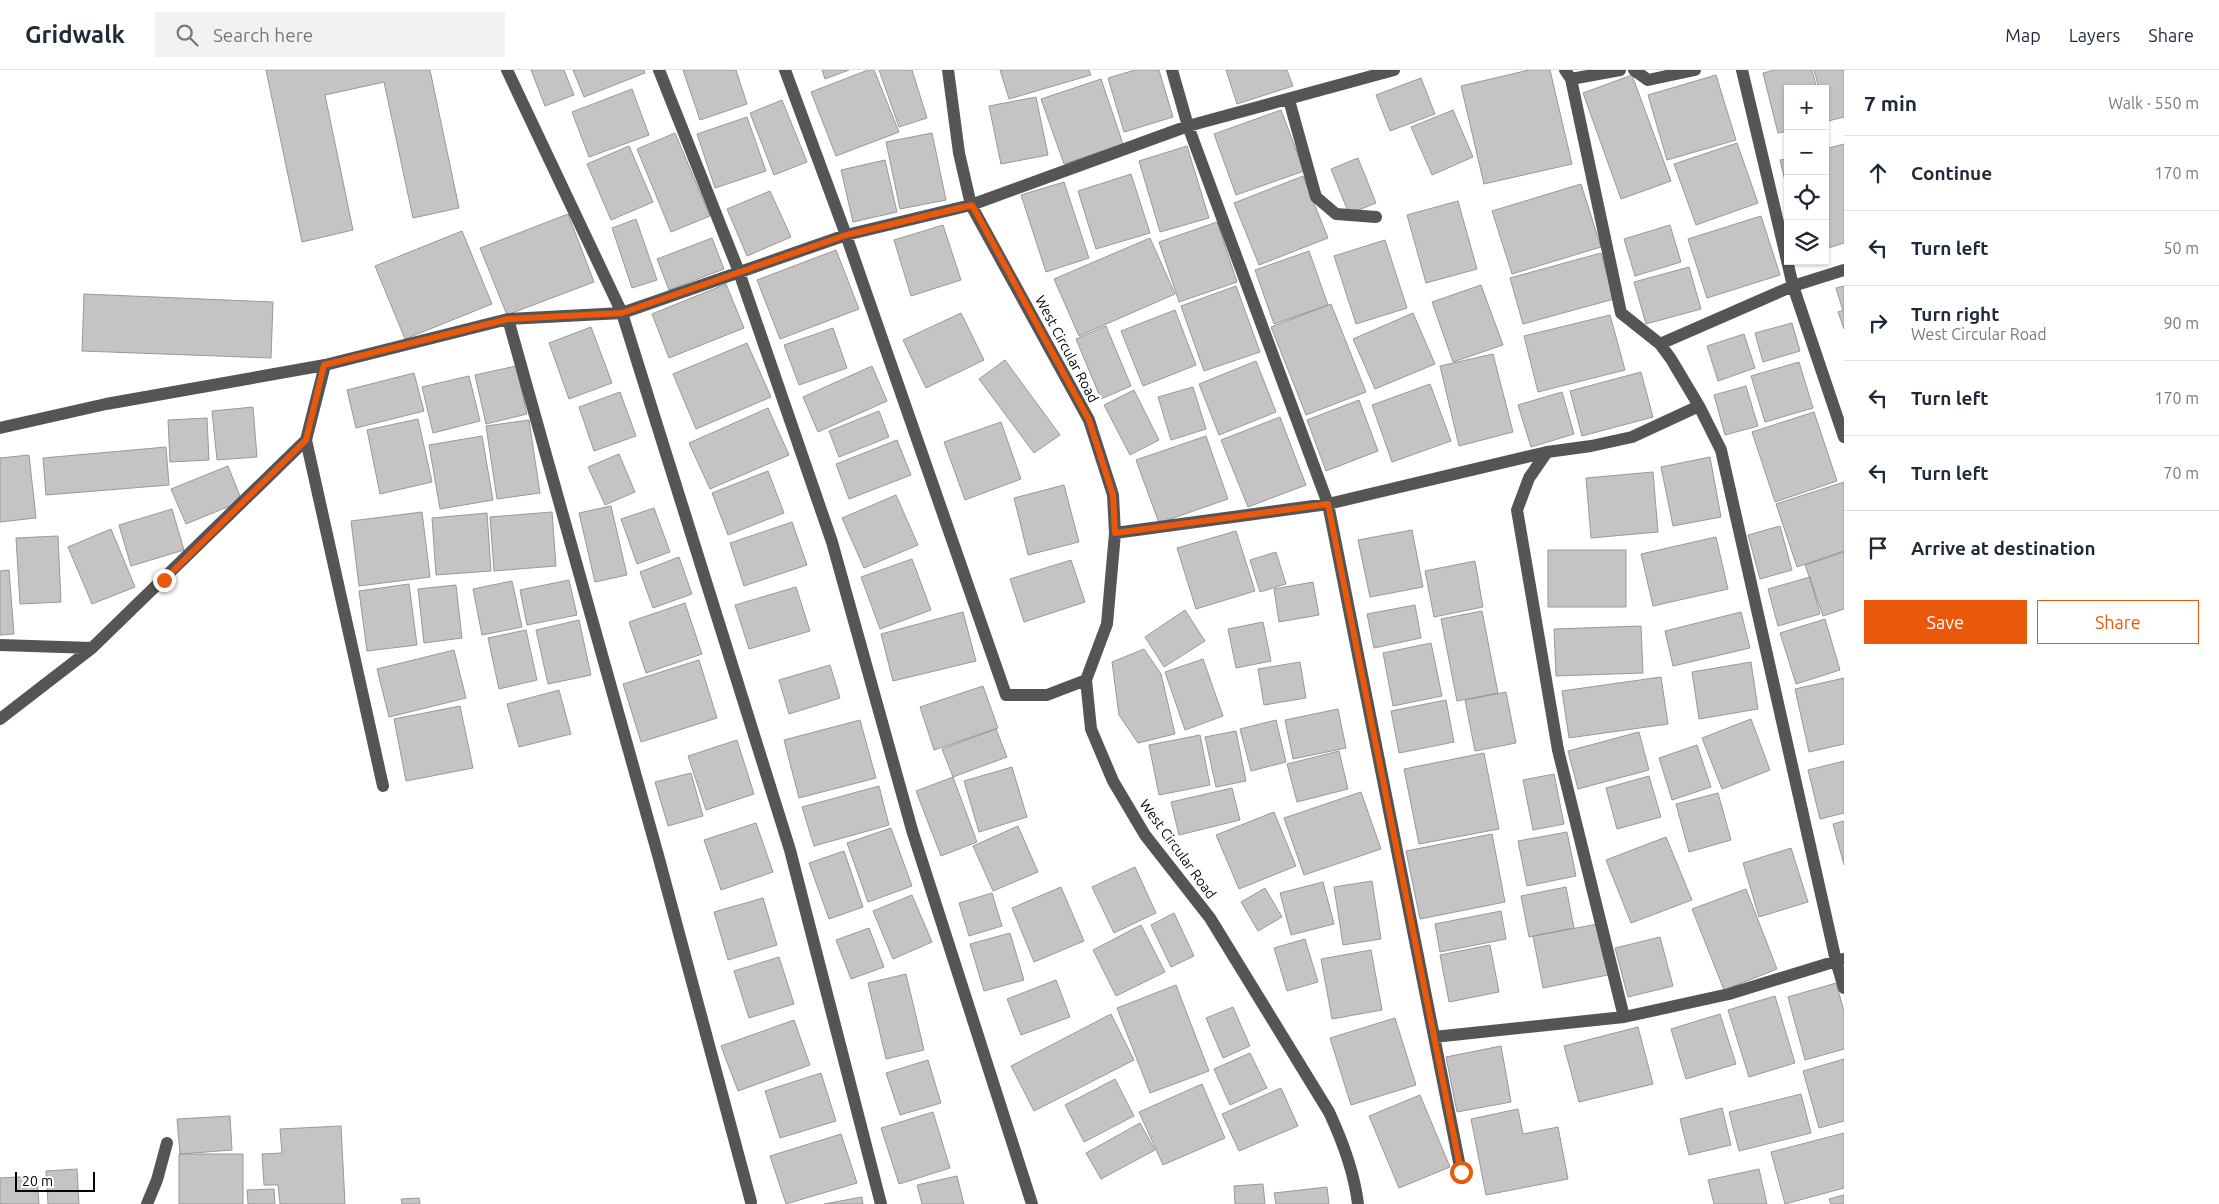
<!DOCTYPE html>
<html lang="en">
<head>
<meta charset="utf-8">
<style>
	:root { --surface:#fff; --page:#f2f2f3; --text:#1f2937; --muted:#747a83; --line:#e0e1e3; --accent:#ea580c }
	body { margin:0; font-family:Ubuntu,sans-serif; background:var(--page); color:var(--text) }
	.controls { position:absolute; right:15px; top:15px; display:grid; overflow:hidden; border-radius:0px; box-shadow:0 1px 4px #0004 }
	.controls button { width:45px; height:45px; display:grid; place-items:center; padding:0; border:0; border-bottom:1px solid var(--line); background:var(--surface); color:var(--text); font:25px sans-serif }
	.scale { position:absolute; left:15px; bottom:12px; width:80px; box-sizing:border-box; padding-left:5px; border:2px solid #000; border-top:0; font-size:14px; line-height:18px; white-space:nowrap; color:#000; -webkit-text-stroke:4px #fff; paint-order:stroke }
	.stop { position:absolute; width:15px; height:15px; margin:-11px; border:4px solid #ea580c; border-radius:50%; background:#fff }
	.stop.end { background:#ea580c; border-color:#fff; box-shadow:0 1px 5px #0008 }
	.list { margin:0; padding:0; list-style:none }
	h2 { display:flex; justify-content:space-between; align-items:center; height:65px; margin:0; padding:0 20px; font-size:21px }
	h2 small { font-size:16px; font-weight:400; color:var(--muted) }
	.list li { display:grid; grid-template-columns:32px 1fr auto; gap:15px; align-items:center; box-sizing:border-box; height:75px; padding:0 20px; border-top:1px solid var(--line) }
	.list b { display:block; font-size:19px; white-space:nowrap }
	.list p { margin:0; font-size:16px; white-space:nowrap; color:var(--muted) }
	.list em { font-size:16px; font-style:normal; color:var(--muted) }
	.actions { display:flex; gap:10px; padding:15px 20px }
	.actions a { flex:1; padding:11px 0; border:1px solid var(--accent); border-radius:0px; text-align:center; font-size:18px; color:var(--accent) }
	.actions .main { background:var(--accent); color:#fff }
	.icon { flex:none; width:28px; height:28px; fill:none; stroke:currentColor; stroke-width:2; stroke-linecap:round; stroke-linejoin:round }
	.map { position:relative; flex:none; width:1844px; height:1134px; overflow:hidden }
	header { display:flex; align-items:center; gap:30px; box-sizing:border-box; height:70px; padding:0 25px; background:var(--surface); border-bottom:1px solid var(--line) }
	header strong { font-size:24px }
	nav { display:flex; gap:28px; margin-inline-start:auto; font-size:18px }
	.search { width:350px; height:45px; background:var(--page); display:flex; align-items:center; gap:12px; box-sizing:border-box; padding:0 18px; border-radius:0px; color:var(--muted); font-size:19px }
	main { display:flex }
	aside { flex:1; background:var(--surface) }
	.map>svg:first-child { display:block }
</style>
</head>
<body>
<header>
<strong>Gridwalk</strong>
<div class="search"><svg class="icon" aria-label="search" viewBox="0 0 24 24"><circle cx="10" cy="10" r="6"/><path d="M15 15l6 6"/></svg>Search here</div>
<nav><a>Map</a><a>Layers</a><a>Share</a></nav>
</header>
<main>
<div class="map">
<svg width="1844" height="1134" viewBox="0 0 1844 1134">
	<rect width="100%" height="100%" fill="#fff"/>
	<path fill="#c4c4c4" stroke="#999" d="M266 0H430L459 138 413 148 384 12 325 25 353 160 302 172Z
		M531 0H564L574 25 545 36Z
		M573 0H644L645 3 584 27Z
		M683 0H736L747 34 700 50Z
		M822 0H849L825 9Z
		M868 0H874L899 62 836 86 811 22Z
		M879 0H912L927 48 899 57Z
		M1000 0H1089L1091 5 1009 29Z
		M1135 0H1159L1173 47 1124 62 1108 8Z
		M1226 0H1287L1293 16 1237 34Z
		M1529 0H1550L1572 94 1484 114 1461 16Z
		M1774 0H1812L1817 19H1788V61L1778 63 1763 3Z
		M1814 0H1844V47L1828 51 1825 42V19H1819Z
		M1632 5 1671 111 1621 129 1583 23Z
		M1716 5 1736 70 1667 90 1648 25Z
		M1421 8 1435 44 1390 61 1376 25Z
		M1101 9 1123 74 1064 94 1041 29Z
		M632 19 649 65 589 87 572 42Z
		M1036 27 1048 85 1001 94 989 36Z
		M782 30 807 92 774 105 750 43Z
		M1281 40 1304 101 1236 125 1214 64Z
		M1453 40 1473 87 1432 105 1411 57Z
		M747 47 766 101 715 118 697 64Z
		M675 63 710 146 671 162 637 79Z
		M932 63 946 130 900 139 886 72Z
		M1737 73 1758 133 1696 155 1674 94Z
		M1844 74V173L1825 179V79Z
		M629 76 653 132 611 150 587 94Z
		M1187 76 1209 148 1160 162 1139 91Z
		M1358 88 1376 133 1349 144 1331 99Z
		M1788 89V123L1780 90Z
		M885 90 897 142 853 152 841 100Z
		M1131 104 1150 163 1096 179 1078 121Z
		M1303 106 1328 168 1259 195 1234 133Z
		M1064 112 1089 188 1046 202 1021 125Z
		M1581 114 1601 177 1512 204 1492 141Z
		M770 121 791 167 747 186 727 139Z
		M1458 131 1477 199 1426 213 1407 145Z
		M568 144 594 212 507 245 480 178Z
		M1761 146 1780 205 1707 228 1688 169Z
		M636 149 657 210 632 218 612 158Z
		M1217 152 1237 212 1179 232 1159 172Z
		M943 155 961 210 911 226 894 170Z
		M1670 155 1681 192 1635 206 1624 169Z
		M462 161 492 234 405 269 375 196Z
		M712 168 724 199 669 220 657 189Z
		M1150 168 1175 224 1079 266 1054 209Z
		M1385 170 1407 238 1356 254 1334 186Z
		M836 180 859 239 780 269 757 210Z
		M1309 181 1328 235 1274 254 1255 200Z
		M1601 183 1614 229 1523 254 1510 208Z
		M1689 197 1701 239 1646 254 1634 212Z
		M726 214 744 258 669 288 652 244Z
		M1481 215 1503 275 1453 292 1432 232Z
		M1236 216 1260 282 1204 301 1181 236Z
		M1844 216V240L1843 241 1836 218Z
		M84 224 273 232 271 288 82 281Z
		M1331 234 1366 322 1306 345 1271 257Z
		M1175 240 1196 295 1143 316 1121 261Z
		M1844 240V259L1838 242Z
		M961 243 984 290 926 318 903 270Z
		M1413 243 1435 294 1375 319 1353 269Z
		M1610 245 1625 300 1538 322 1524 266Z
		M1792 253 1800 281 1763 292 1755 263Z
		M1106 256 1131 316 1101 329 1076 269Z
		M591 257 612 313 569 329 549 273Z
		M833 258 847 298 799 315 784 275Z
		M1744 264 1755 298 1718 311 1707 276Z
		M747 273 771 327 696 359 673 304Z
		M1493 284 1513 362 1459 376 1440 296Z
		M1005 290 1060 365 1034 383 979 309Z
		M1256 291 1276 342 1219 365 1199 314Z
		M1799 292 1813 338 1765 352 1751 306Z
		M516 296 527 344 486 354 475 305Z
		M872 296 887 331 818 362 803 327Z
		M1641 302 1653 347 1582 366 1570 321Z
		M414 303 424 341 356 358 347 320Z
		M469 306 480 351 433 363 422 317Z
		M1430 314 1451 371 1392 392 1372 335Z
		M1746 316 1758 356 1725 365 1714 325Z
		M1193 317 1206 359 1171 370 1158 327Z
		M1134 320 1159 370 1130 385 1104 335Z
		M620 322 636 366 594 381 579 337Z
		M1562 322 1574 364 1531 377 1518 335Z
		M1359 330 1378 381 1326 401 1307 350Z
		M253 337 257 387 217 390 212 341Z
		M768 338 789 385 710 419 689 373Z
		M879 341 889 367 839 387 829 361Z
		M1814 342 1837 411 1775 432 1752 362Z
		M1280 347 1306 415 1248 437 1221 370Z
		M207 348 209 390 170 392 168 350Z
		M418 349 432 412 380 424 367 360Z
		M529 350 540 423 497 429 486 356Z
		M1001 352 1021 409 965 430 944 372Z
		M482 366 493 430 440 439 429 375Z
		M1206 366 1228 429 1159 453 1136 390Z
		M897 370 911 405 849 429 836 394Z
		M166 377 169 415 46 425 43 388Z
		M619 384 635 422 605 435 588 397Z
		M29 385 36 448 0 452V388Z
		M1710 387 1721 447 1673 456 1661 397Z
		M228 396 242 431 186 454 171 419Z
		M768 401 784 443 728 465 712 423Z
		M1653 402 1658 462 1591 468 1586 408Z
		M1844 412V481L1797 497 1776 434Z
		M1064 415 1079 472 1028 485 1014 428Z
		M896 425 918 475 864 498 842 448Z
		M611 436 627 505 595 512 579 443Z
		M654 438 670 482 637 494 621 449Z
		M172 439 184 480 131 496 119 455Z
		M422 442 430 507 359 516 351 451Z
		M552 442 556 496 494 501 490 447Z
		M487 443 491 501 436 505 432 448Z
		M792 452 807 495 744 516 730 473Z
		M1780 456 1792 500 1760 509 1748 465Z
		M111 459 135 517 92 534 68 477Z
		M1412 460 1423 517 1370 527 1358 470Z
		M1236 461 1255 521 1196 539 1177 478Z
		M58 466 61 532 20 534 16 468Z
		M1716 467 1728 519 1653 536 1641 484Z
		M1548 480H1626V537H1548Z
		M1276 482 1286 514 1260 522 1250 490Z
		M1844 482V539L1823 546 1805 495Z
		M679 487 692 524 653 538 640 502Z
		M912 489 931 540 880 559 861 507Z
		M1071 490 1085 532 1024 552 1010 509Z
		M1475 491 1483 537 1434 547 1425 501Z
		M9 500 14 564 0 565V501Z
		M1810 507 1820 544 1778 556 1768 519Z
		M569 510 577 545 527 555 520 520Z
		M512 511 522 557 482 565 473 519Z
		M1313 512 1319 545 1279 552 1274 519Z
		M409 514 417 575 367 581 359 521Z
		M456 515 462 568 424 573 418 519Z
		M796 517 810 561 749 579 735 535Z
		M685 533 702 584 646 603 629 552Z
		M1415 535 1421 568 1374 578 1367 544Z
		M1185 540 1205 571 1164 597 1145 567Z
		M1482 541 1498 623 1457 631 1441 549Z
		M963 542 976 591 893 611 881 564Z
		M1741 542 1750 578 1673 596 1665 561Z
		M1825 549 1840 600 1796 614 1780 563Z
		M579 550 591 605 548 614 536 560Z
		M1263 552 1271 591 1236 598 1228 559Z
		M1641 556 1643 603 1556 606 1554 559Z
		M526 560 537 610 499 619 488 568Z
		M1431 573 1442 626 1393 636 1383 583Z
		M1144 579 1161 604 1175 664 1138 673 1119 645 1112 592Z
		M454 580 466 628 389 647 377 599Z
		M1203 589 1223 646 1185 660 1165 602Z
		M699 590 717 648 641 672 623 614Z
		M1300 592 1306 628 1264 635 1258 599Z
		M1751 592 1758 639 1699 649 1692 602Z
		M830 595 840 628 789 644 779 610Z
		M1661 607 1668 654 1569 668 1562 621Z
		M1844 608V674L1809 682 1795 619Z
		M983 616 998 658 934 680 920 637Z
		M559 620 571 664 519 677 507 634Z
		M1506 622 1516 673 1475 681 1465 630Z
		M1446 630 1454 672 1399 683 1391 641Z
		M460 636 473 698 406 711 394 649Z
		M1338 639 1346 678 1293 689 1285 650Z
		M1751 649 1770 700 1722 719 1702 668Z
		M860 650 876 708 799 728 784 670Z
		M1276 650 1286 692 1251 701 1240 659Z
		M996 659 1007 687 953 707 942 679Z
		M1236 661 1246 711 1216 717 1205 667Z
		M1639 662 1649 700 1578 719 1568 681Z
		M1200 665 1210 715 1159 725 1149 675Z
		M737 670 754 724 706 740 688 686Z
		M1697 675 1711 717 1672 730 1659 688Z
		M1339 681 1348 719 1297 732 1287 694Z
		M1484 683 1499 759 1419 774 1404 699Z
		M1844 691V743L1820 749 1808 700Z
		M1012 697 1027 747 979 762 964 711Z
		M691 703 703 746 668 756 655 712Z
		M1554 704 1564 754 1533 760 1523 710Z
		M1649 706 1661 747 1617 759 1606 718Z
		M953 707 977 772 941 786 916 721Z
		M879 716 889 755 814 776 802 737Z
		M1232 718 1240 750 1179 765 1171 732Z
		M1361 722 1381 779 1304 805 1284 748Z
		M1718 723 1731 770 1689 782 1676 734Z
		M1274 742 1296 796 1239 819 1216 765Z
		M1844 751V795L1833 754Z
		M756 753 773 802 721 820 704 770Z
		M1018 756 1038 802 993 821 973 776Z
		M891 758 912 816 868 832 847 773Z
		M1567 762 1576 806 1527 816 1518 771Z
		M1492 764 1505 832 1420 849 1406 781Z
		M1666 767 1692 830 1631 853 1606 790Z
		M1791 778 1808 832 1759 847 1743 793Z
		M844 781 863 837 829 849 809 793Z
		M1135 797 1156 843 1114 863 1092 817Z
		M1372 811 1381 869 1343 875 1334 817Z
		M1323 812 1334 854 1291 865 1280 823Z
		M1061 817 1084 871 1034 892 1012 838Z
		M1566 817 1574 858 1529 867 1521 826Z
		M1265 818 1282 847 1258 861 1241 832Z
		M1746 819 1777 899 1724 920 1692 839Z
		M992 823 1002 856 969 866 959 833Z
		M912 825 932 872 893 889 873 841Z
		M763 828 777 875 728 890 714 842Z
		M1501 841 1506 869 1440 882 1435 854Z
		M1174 843 1194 886 1171 897 1151 855Z
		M1598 854 1608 905 1543 918 1533 866Z
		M1141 855 1165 902 1116 926 1093 880Z
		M869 858 884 897 851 909 836 870Z
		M1010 863 1024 910 984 921 970 874Z
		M1660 867 1673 916 1628 927 1615 878Z
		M1305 869 1318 912 1287 921 1274 878Z
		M1490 875 1499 922 1449 932 1440 885Z
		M1371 880 1382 940 1332 949 1321 889Z
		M779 887 794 934 749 948 734 901Z
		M906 904 924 980 886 989 868 913Z
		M1056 910 1070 947 1021 965 1007 929Z
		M1836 913 1844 941V979L1805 990 1788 927Z
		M1176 915 1209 1001 1150 1023 1117 938Z
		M1775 926 1795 993 1749 1007 1728 940Z
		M1233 937 1250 976 1223 988 1206 948Z
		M1111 944 1134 990 1034 1041 1011 996Z
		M1720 944 1736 994 1686 1009 1671 959Z
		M1395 948 1416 1015 1351 1035 1330 968Z
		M794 950 810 995 738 1021 721 976Z
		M1638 957 1653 1014 1579 1032 1564 976Z
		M1501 976 1511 1032 1457 1042 1446 987Z
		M1250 983 1267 1018 1230 1035 1214 999Z
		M1844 989V1051L1819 1058 1803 1001Z
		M928 990 941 1033 900 1045 886 1003Z
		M821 1003 836 1051 780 1068 765 1021Z
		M1115 1009 1134 1046 1084 1072 1065 1035Z
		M1202 1014 1225 1068 1163 1095 1139 1042Z
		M1281 1018 1298 1056 1239 1081 1222 1044Z
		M1801 1024 1811 1063 1739 1081 1729 1042Z
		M1420 1025 1450 1097 1399 1118 1369 1046Z
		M1722 1038 1731 1075 1689 1085 1680 1049Z
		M1518 1039 1523 1064 1558 1057 1568 1109 1486 1125 1471 1049Z
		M933 1042 950 1098 899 1114 881 1058Z
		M230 1046 232 1080 180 1084 177 1049Z
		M1140 1053 1155 1080 1101 1109 1086 1083Z
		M341 1056 345 1134H280L278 1115H264L262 1084 282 1083 280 1059Z
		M1844 1063V1118L1785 1134 1771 1082Z
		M841 1064 857 1113 786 1134 770 1086Z
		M179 1084H243V1134H179Z
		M77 1099 79 1134H48L46 1101Z
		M1759 1099 1767 1134H1714L1708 1110Z
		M37 1106 39 1134H0V1108Z
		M957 1106 964 1134H922L917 1115Z
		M1263 1114 1265 1134H1235L1234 1116Z
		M1327 1117 1329 1134H1276L1274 1123Z
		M274 1119 275 1134H248L247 1120Z
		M1844 1125V1134H1831L1829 1129Z
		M862 1127 863 1134H824Z
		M419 1128 420 1134H402L401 1129Z"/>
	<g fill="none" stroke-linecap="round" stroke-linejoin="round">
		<path stroke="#555" stroke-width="12" d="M507 0 622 243 790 780 881 1134
			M659 0 739 202 832 472 912 760 1032 1134
			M785 0 846 165 1006 625H1047L1086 610
			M948 0 959 83 971 135 1089 350 1113 425 1115 463 1107 554 1086 610 1091 659 1113 711 1145 765 1210 848 1329 1042C1343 1072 1354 1101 1358 1134
			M1172 0 1188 56 1328 434 1461 1102
			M1565 0 1571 9 1621 243 1660 274 1671 289 1699 336 1721 380 1836 891 1844 918
			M1634 0 1648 10 1695 0
			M1742 0 1793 216 1844 367
			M1571 9 1620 0
			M1289 30 1316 127 1336 144 1376 147
			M508 249 658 785 751 1132
			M1660 274 1793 216 1844 200
			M0 358 106 334 325 295 508 249 622 243 846 165 971 135 1188 56 1394 0
			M306 370 383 716
			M1547 382 1529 408 1517 440 1558 680 1624 947
			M1115 463 1328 434 1547 382 1591 376 1632 367 1699 336
			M0 575 92 578
			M0 649 92 578 306 370 325 295
			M1434 967 1624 947 1729 924 1843 889
			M147 1134 157 1110 167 1073"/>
	</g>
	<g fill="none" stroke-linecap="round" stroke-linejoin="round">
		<path stroke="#ea580c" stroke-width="6" d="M164 510 306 370 324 295 508 249 622 243 846 165 972 135 1089 350 1113 425 1115 463 1328 434 1461 1102"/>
	</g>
	<g text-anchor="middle" stroke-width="5" stroke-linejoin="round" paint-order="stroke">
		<g font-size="14" fill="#000" stroke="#fff">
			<text transform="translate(1067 279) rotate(62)" y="5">West Circular Road</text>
			<text transform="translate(1178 779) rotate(54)" y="5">West Circular Road</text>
		</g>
	</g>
</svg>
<div class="controls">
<button>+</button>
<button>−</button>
<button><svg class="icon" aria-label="locate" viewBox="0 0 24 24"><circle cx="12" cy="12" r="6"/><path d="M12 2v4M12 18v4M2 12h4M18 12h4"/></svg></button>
<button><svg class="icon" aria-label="layers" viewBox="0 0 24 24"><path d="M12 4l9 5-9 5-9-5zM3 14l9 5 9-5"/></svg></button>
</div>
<div class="scale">20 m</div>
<div class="stop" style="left:1461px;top:1102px"></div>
<div class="stop end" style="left:164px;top:510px"></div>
</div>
<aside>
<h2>7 min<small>Walk · 550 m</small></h2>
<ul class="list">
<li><svg class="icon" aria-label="ahead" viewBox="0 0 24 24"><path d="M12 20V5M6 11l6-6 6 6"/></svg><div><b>Continue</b></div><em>170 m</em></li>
<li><svg class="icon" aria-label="left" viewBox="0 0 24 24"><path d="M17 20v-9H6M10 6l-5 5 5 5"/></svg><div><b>Turn left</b></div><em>50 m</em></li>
<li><svg class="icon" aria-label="right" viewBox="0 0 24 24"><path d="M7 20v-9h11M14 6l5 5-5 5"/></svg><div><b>Turn right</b><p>West Circular Road</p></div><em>90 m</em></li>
<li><svg class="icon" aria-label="left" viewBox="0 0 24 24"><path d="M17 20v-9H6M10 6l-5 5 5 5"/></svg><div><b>Turn left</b></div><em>170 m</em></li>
<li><svg class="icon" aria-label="left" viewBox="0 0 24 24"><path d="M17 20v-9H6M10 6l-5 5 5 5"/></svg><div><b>Turn left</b></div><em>70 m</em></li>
<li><svg class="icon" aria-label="arrive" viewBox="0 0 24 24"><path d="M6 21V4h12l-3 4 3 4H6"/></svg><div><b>Arrive at destination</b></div></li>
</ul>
<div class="actions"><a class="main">Save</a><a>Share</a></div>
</aside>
</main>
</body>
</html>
